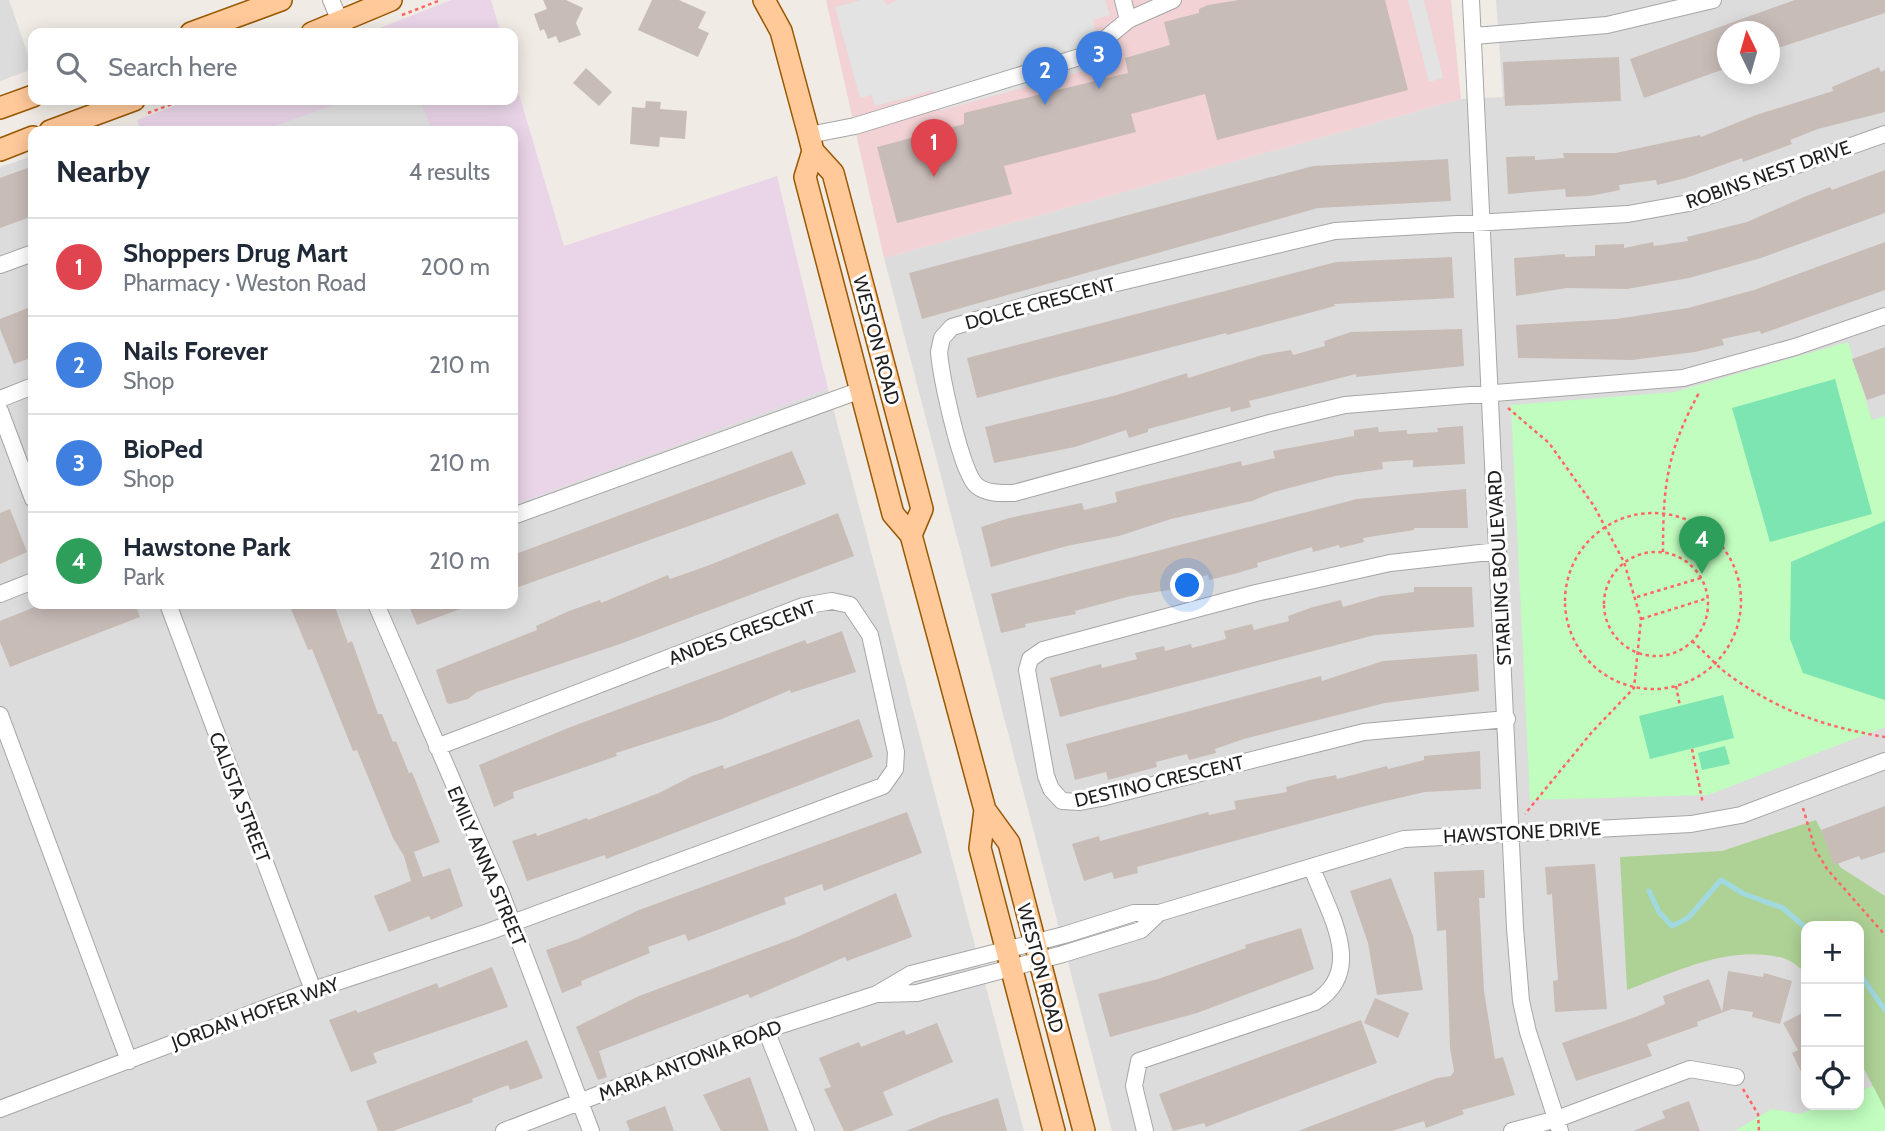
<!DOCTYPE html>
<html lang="en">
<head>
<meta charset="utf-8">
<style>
	:root { --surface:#fff; --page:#f2f2f3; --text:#1f2937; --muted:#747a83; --line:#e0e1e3; --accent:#b45309 }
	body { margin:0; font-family:Cabin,sans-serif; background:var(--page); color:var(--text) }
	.controls { position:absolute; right:21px; bottom:21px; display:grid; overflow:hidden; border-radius:14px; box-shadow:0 4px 18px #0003 }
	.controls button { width:63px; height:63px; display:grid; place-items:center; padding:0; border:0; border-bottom:2px solid var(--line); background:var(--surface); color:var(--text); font:35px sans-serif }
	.compass { position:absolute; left:1717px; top:21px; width:63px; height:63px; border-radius:50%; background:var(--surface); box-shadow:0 4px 18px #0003; rotate:355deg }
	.you { position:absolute; left:1188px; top:586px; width:24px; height:24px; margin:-18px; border:5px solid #fff; border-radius:50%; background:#1a73e8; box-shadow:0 0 0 10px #1a73e833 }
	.badge { display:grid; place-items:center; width:46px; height:46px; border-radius:50%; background:var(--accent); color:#fff; font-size:23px; font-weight:700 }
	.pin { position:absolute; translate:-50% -58px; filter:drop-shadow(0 2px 4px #0008) }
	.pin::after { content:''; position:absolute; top:37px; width:24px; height:21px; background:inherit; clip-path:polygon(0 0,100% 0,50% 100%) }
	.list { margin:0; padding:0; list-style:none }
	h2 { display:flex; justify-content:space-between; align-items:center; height:91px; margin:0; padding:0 28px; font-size:30px }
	h2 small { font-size:23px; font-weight:400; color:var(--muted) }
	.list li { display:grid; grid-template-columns:46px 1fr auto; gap:21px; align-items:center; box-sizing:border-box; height:98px; padding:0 28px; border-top:2px solid var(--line) }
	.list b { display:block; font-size:26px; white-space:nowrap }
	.list p { margin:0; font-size:23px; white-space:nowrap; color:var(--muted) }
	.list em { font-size:23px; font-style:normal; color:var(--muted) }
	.icon { flex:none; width:38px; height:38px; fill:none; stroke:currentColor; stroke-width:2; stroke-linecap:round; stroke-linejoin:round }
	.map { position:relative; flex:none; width:1885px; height:1131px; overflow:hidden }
	.search { position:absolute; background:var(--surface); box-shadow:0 4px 18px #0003; left:28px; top:28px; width:490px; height:77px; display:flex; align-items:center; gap:18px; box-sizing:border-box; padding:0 24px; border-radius:14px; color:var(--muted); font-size:26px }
	.panel { position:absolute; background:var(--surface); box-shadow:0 4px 18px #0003; left:28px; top:126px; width:490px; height:483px; border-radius:14px }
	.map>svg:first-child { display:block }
</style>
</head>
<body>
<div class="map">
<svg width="1885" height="1131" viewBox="0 0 1885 1131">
	<rect width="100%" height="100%" fill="#f0ebe4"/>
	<path fill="#dddcdc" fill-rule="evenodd" d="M0 0H9L33 69 0 81Z
		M1496 0H1885V1131H1112L884 258 1461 99 1503 97ZM1728 32H1770V74H1728ZM1806 926H1859V1105H1806Z
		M33 156V604H513V505L828 389 1024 1131H0V167Z"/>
	<path fill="#f2d2d4" d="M826 0H1451L1461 99 884 258Z"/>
	<path fill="#ead5e8" d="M451 0H491L501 33H367Z
		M513 74 564 246 777 176 828 389 513 505V131H141L137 120 191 100H513Z"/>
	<path fill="#aed296" d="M1816 820 1840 867 1885 896V1110L1859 1059V926H1806V972C1799 968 1791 960 1783 958 1730 944 1675 972 1627 990L1620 857 1722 851Z"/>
	<path fill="#c0fdbe" d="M1848 342 1872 420 1885 416V727L1708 795 1530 800 1511 405 1674 392Z
		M1873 1086 1885 1110V1131H1735L1772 1109 1799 1114 1823 1105H1859V1091Z"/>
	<path fill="#7de5b2" d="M1835 379 1872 514 1770 542 1732 408Z
		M1885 521V700L1803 673 1790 639 1791 562Z
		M1723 695 1734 738 1650 759 1639 716Z
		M1725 746 1730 764 1702 770 1698 753Z"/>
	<path fill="#e3e3e3" d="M861 0H884L886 5 898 0H1105L1110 15 1093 20 1105 65 939 111 933 90 875 106 872 95 860 98 835 7Z
		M1408 0H1424L1443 78 1429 82Z
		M347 100H420L432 131H261Z"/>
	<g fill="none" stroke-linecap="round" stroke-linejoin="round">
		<path stroke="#a1d9e1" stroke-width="5" d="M1649 891 1659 912 1672 926 1688 918 1721 880 1744 894 1783 908 1806 928
			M1859 973 1885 1010"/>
	</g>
	<path fill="#c8bcb7" d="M543 0H566L583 8 576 23 581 35 559 43 556 36 548 39 544 29 540 31 534 14 547 9Z
		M652 0H679L706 12 698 28 709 33 698 57 638 30Z
		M1239 0H1385L1408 90 1217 140 1205 94 1131 114 1136 132 1004 166 1012 194 897 223 877 147 964 124V113L1128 73 1125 58 1170 45 1164 22 1199 13V9L1208 5Z
		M1795 0H1885V13L1769 51V32H1727V68L1644 98 1630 59Z
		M1619 57 1621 101 1505 106 1503 62Z
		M1879 67 1881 72 1885 70V112L1818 129 1790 140 1792 144 1743 162 1742 158 1686 178 1657 185 1656 180 1619 185 1620 190 1590 196 1566 197 1565 189 1508 194 1506 157 1535 156V160L1564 158 1563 153H1616L1700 135 1701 137 1756 115 1833 91 1832 87Z
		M586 68 612 92 599 106 573 83Z
		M646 101 661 102 660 109 687 111 685 139 660 137 659 147 630 144 632 107 645 108Z
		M1448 159 1451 201 1318 208 922 319 909 273 1313 166Z
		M33 166V216L0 228V178Z
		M1885 170V213L1761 258 1689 278 1627 289 1567 288 1516 296 1514 258 1565 254V257L1595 256V245L1624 244V248L1653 242 1654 246 1688 241 1687 237 1747 222 1804 197 1830 187 1832 190Z
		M1885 242V290L1761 334 1760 331 1722 339 1724 345 1695 352 1632 360 1518 358 1516 325 1616 319 1688 308 1754 290Z
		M1452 257 1454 298 1334 304 1335 306 1227 335 1226 333 977 398 967 358 1336 262Z
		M33 306V357L14 364 0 329V319Z
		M1462 329 1464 366 1356 377V374L1249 401 1251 407 1231 412 1230 407 1148 429V432L1129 438 1126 430 1075 447 994 463 985 427 1117 395 1187 373 1188 378 1262 355 1291 350 1293 355 1325 346 1324 341 1351 332Z
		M1885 347V394L1867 400 1852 359Z
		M1463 426 1465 464 1413 467V460L1382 462 1383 469 1335 476 1274 492 1252 501 1171 519 1119 536 1067 546 991 567 981 527 1009 518 1082 503 1084 510 1117 502 1115 492 1241 461 1242 466 1275 458 1273 451 1354 436V430L1378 427 1379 432 1407 430V434L1438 432 1437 428Z
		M792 451 806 484 513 589V555Z
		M1466 489 1468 528H1414V530L1363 538 1364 542 1340 548 1339 545 1313 552 1312 547 1257 563 1258 567 1234 574 1209 580 1208 575 1180 582 1182 588 1131 596 1075 611 1076 614 1025 624 1026 627 1001 633 991 594 1357 499Z
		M10 509 27 552 0 564V513Z
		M838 513 854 556 620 644 477 692 468 699 450 704 447 703 436 670 537 630 536 626 569 611 600 600 601 603 668 575 670 579 707 566Z
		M1414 587H1472L1474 627 1375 635 1060 717 1050 678 1101 664 1102 668 1137 659 1135 653 1164 646 1165 651 1191 644 1192 648 1226 639 1224 631 1252 624 1254 630 1289 621 1288 616 1313 607 1341 600 1343 607 1381 596 1414 592Z
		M42 604H135L140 617 10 667 0 642V621Z
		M289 604H334L348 643 352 641 378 714H382L393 742 396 741 409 773 412 772 440 842 414 852 423 877 450 868 463 906 431 920 429 916 389 932 374 896 411 881 404 856 393 838 357 750 353 751 312 649 308 650Z
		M408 604H471V605L417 625Z
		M842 631 856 672 791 693 790 690 722 719 616 753 617 756 513 792 514 798 494 807 479 765 568 728 805 640 807 644Z
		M1477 654 1479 691 1385 703 1244 739 1215 749 1216 753 1189 760 1187 754 1156 762 1157 767 1108 780 1106 772 1075 780 1066 744 1321 676 1322 681 1383 661Z
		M859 719 873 757 606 859 605 855 527 881 512 841 536 833 537 836 587 818 588 820 659 793 692 776 723 765 724 769Z
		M1480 751 1481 789 1425 792 1373 804 1137 867 1138 873 1114 879 1112 872 1084 881 1072 844 1099 836 1100 841 1208 812 1209 815 1236 809 1234 801 1287 792 1286 787 1310 780 1336 775 1337 779 1387 766 1388 769 1424 760V756Z
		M1885 806V852L1861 860 1859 856 1834 865 1821 830Z
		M907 812 922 853 824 891 822 884 784 898 786 904 688 941 685 934 648 947 650 953 581 981 582 985 562 993 546 950 578 939 639 910Z
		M1595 864 1607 1009 1555 1012 1553 981 1558 980 1554 925 1552 894 1547 895 1545 867Z
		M1484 870 1485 898H1479L1484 991 1495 1059 1503 1057 1515 1095 1462 1110 1464 1114 1426 1128 1424 1121 1392 1131H1298L1437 1078 1451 1076 1454 1071 1450 1048 1446 930 1437 931 1434 872Z
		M1391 878 1413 936 1423 990 1377 995 1368 943 1350 891Z
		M896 893 912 937 847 961 845 957 750 998 748 994 599 1051 607 1077 598 1080 576 1027 639 996 797 937Z
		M1301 928 1314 969 1197 1013 1110 1037 1098 994 1158 979 1246 948 1245 945Z
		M492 967 508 1007 373 1053 377 1063 351 1072 329 1020 356 1010 358 1013 437 983 439 988Z
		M1728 971 1763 977 1764 973 1792 981 1780 1024 1752 1017 1753 1012 1732 1009 1697 1022 1698 1026 1647 1044 1652 1056 1576 1081 1562 1043 1638 1016 1665 1004 1663 996 1709 979 1722 1012Z
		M1375 998 1409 1013 1398 1038 1364 1023Z
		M1806 1011V1082L1792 1053 1798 1050 1783 1023Z
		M1361 1020 1377 1063 1206 1127 1204 1123 1173 1131 1159 1094Z
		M937 1023 953 1062 883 1092 893 1115 852 1131H844L824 1089 831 1087 819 1058 859 1042 861 1047 904 1030 906 1035Z
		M527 1040 543 1078 510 1090 508 1085 472 1099 473 1102 393 1131H378L366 1101Z
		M750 1077 769 1131H721L703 1095Z
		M998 1098 1007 1131H906L940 1117Z
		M1689 1101 1700 1131H1633L1665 1118 1662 1111Z
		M665 1106 674 1131H630L626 1121Z"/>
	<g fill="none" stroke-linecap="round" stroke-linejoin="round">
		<defs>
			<path id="minor" d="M331 0 345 33
				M1123 0 1128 20
				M1471 0 1515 928 1521 1001 1528 1032 1560 1131
				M1474 36 1607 25 1713 0
				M1885 134 1689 203 1628 214 1335 231 1045 300 952 327 942 338 939 352C941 375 961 474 977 486 987 494 1002 493 1014 493L1270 423 1345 405 1683 378 1795 347 1885 316
				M809 135 855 126 1086 55 1128 20 1173 0
				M0 265 33 253
				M0 399 33 386
				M0 411 33 499
				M513 516 861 390
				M1498 551 1390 563 1256 593 1043 650 1030 659 1027 670 1046 776 1051 789 1062 801 1080 802 1101 798 1364 732 1507 719
				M0 594 33 581
				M168 604 313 990
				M376 604 501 893 591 1131
				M0 715 129 1061
				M880 994 917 993 1063 954 1141 930 1159 913
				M766 1030 806 1131
				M0 1109 313 990 488 932 883 786 895 769 896 752 870 635 850 605 832 601 803 606 437 747
				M504 1131 766 1030 877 994 911 974 1064 935 1134 913H1159L1404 839 1691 824 1741 815 1885 761
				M1145 1131 1134 1086 1139 1061 1315 1002C1367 970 1328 912 1312 868
				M1512 1131 1557 1119 1690 1069 1736 1077"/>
			<path id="major" d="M764 0 781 31 809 135 813 151 805 177 893 514 911 535 985 810 1009 843 1084 1131
				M191 33 281 0
				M312 33 391 0
				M0 108 33 96
				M50 131 134 100
				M0 150 33 137
				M813 151 833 173 922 509 911 535
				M985 810 980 848 1054 1131"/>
		</defs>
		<use href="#minor" stroke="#a6a6a6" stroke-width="18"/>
		<use href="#major" stroke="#995700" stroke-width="24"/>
		<path stroke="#f66" stroke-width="2.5" stroke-dasharray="3.5 3.5" stroke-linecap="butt" d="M402 15 441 0
			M148 113 183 100
			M1508 408 1549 443 1594 506 1624 562 1641 619 1634 688 1592 732 1525 814
			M1565 601a88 88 0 1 1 176 0a88 88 0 1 1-176 0Z
			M1604 604a52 52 0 1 1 104 0a52 52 0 1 1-104 0Z
			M1663 552C1663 484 1667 451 1700 391
			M1637 597 1701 578
			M1641 619 1708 598
			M1692 641C1706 653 1718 668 1733 678 1782 712 1826 727 1885 737
			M1676 686 1680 706
			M1692 749 1703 804
			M1803 808 1815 849 1827 869 1885 935
			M1743 1089 1758 1114 1759 1131"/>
		<use href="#minor" stroke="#fff" stroke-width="16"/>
		<use href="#major" stroke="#ffc99a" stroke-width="21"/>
	</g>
	<g text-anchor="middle" stroke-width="6" stroke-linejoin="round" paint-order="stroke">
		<g font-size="19" fill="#1f1f1f" stroke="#fff">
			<text transform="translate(1768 174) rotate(-19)" y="7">ROBINS NEST DRIVE</text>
			<text transform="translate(1040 303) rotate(-15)" y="7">DOLCE CRESCENT</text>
			<text transform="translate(877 340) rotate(75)" y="7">WESTON ROAD</text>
			<text transform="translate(1499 568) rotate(-93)" y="7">STARLING BOULEVARD</text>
			<text transform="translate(742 632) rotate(-20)" y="7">ANDES CRESCENT</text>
			<text transform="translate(1159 781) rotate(-13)" y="7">DESTINO CRESCENT</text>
			<text transform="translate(240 797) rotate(69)" y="7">CALISTA STREET</text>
			<text transform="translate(1522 832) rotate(-3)" y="7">HAWSTONE DRIVE</text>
			<text transform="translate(487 866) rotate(67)" y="7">EMILY ANNA STREET</text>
			<text transform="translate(1041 968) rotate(75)" y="7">WESTON ROAD</text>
			<text transform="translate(255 1013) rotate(-20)" y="7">JORDAN HOFER WAY</text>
			<text transform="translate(690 1060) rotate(-21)" y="7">MARIA ANTONIA ROAD</text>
		</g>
	</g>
</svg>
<div class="controls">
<button>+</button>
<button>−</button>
<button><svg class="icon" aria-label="locate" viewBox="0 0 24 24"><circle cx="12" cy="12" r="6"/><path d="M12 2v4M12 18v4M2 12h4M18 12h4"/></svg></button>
</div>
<svg class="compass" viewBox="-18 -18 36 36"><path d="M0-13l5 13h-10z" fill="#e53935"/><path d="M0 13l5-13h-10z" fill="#747a83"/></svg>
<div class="you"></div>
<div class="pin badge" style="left:934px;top:177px;background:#e0444e">1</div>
<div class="pin badge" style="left:1045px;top:105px;background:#3f7fe0">2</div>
<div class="pin badge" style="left:1099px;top:89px;background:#3f7fe0">3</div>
<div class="pin badge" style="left:1702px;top:574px;background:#2e9e5b">4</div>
<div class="search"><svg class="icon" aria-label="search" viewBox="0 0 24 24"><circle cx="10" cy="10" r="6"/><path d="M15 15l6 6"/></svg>Search here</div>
<section class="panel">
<h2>Nearby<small>4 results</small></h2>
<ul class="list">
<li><span class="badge" style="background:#e0444e">1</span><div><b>Shoppers Drug Mart</b><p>Pharmacy · Weston Road</p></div><em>200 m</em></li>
<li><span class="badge" style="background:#3f7fe0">2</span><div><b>Nails Forever</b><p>Shop</p></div><em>210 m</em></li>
<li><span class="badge" style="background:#3f7fe0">3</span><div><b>BioPed</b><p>Shop</p></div><em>210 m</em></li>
<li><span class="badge" style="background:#2e9e5b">4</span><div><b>Hawstone Park</b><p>Park</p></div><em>210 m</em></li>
</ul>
</section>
</div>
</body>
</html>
